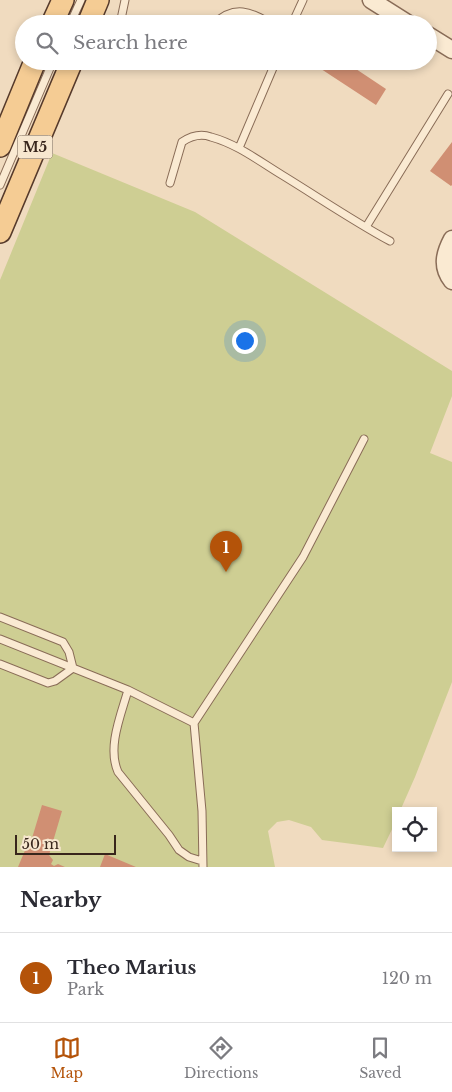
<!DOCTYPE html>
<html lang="en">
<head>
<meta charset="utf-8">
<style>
	:root { --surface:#fff; --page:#f7f7f7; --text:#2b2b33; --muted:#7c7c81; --line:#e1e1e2; --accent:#b45309 }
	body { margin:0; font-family:"Libre Baskerville",serif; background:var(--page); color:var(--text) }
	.controls { position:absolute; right:15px; bottom:15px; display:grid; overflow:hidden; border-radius:0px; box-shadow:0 2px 8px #0003 }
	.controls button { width:45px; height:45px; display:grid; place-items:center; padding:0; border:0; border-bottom:1px solid var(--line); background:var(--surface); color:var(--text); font:25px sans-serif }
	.scale { position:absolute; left:15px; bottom:12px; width:101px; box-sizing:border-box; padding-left:5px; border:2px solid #38261c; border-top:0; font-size:14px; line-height:18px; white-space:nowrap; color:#38261c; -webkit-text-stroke:4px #f7e7cf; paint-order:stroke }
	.you { position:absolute; left:244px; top:340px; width:18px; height:18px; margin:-12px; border:4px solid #fff; border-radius:50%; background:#1a73e8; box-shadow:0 0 0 8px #1a73e833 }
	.badge { display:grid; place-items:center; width:32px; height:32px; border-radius:50%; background:var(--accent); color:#fff; font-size:16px; font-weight:700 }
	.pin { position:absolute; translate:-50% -41px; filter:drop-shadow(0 1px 2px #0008) }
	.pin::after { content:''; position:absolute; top:26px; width:18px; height:15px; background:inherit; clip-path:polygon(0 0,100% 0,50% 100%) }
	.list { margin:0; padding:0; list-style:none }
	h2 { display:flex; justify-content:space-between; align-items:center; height:65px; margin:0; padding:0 20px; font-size:21px }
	h2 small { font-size:16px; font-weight:400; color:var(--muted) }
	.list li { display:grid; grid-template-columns:32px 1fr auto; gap:15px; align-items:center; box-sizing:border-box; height:90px; padding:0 20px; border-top:1px solid var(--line) }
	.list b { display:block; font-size:19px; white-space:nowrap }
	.list p { margin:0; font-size:16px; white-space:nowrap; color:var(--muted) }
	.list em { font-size:16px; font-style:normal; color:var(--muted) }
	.icon { flex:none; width:28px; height:28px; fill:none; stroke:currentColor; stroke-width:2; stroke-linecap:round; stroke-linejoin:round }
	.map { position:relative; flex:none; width:452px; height:867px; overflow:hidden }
	.search { position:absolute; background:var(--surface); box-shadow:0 2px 8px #0003; left:15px; right:15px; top:15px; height:55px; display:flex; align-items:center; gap:12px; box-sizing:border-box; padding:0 18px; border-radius:28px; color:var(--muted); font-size:19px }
	.sheet { height:155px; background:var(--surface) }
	nav { display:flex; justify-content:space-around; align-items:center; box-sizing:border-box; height:70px; border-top:1px solid var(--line); background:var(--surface); font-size:14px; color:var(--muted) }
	nav a { display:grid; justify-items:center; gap:2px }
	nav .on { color:var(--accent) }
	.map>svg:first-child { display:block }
</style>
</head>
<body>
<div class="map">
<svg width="452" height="867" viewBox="0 0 452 867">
	<rect width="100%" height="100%" fill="#f0dbbf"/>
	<path fill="#cece93" d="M52 153 195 212 452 371V396L430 453 452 462V682L415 777 400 811H396V821L383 848 322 840 311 827 289 820 277 822 268 831 275 867H0V280Z"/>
	<path fill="#d08f73" d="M317 61H344L386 89 376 105 315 65Z
		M452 142V185L451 186 430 171Z
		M42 805 62 811 49 855 53 860 51 864 54 866 58 864 65 867H18L26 848H29Z
		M105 854 136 867H100Z"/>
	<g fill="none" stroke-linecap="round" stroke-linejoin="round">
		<defs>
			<path id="service" d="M70 24 81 0
				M120 24 125 0
				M214 24C235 4 250 12 272 24
				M292 24 303 0
				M106 62V61
				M239 148 276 61
				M170 183 182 142C191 136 200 133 211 137 237 144 259 161 282 175 318 197 353 221 390 241
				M0 185 53 61
				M366 227 448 94
				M0 617 63 642 69 652 73 668 55 681 48 683 0 664
				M0 639 128 690 194 723 202 811 203 867
				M128 690C121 715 107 747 118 772L169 835 179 850 189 857 202 861
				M194 723 303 557 364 439"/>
			<path id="tertiary" d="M371 0 409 24
				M428 35 452 50
				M452 239C444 254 441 267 452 281"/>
			<path id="primary" d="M52 24 63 0
				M88 24 98 0
				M0 146 35 61
				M0 232 72 61"/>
		</defs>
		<use href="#service" stroke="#896c57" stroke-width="9"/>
		<use href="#tertiary" stroke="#896c57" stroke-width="19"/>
		<use href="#primary" stroke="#563a2b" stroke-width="24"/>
		<use href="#service" stroke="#faead2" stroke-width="7"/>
		<use href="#tertiary" stroke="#faead2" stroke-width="16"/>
		<use href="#primary" stroke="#f5cc94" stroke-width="21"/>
	</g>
	<g text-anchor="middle" stroke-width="4" stroke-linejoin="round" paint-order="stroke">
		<rect fill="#f7e7cf" stroke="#716052" stroke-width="1" x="17.5" y="135.5" width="35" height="23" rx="4"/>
		<g font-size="14" font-weight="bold" fill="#38261c">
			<text x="35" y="152">M5</text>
		</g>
	</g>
</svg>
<div class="controls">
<button><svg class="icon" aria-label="locate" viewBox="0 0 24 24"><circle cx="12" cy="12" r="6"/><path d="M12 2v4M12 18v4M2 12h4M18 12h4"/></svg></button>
</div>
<div class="scale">50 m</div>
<div class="you"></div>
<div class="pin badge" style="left:226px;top:572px">1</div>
<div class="search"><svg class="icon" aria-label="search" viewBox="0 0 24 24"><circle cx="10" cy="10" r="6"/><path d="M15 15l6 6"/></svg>Search here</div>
</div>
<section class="sheet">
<h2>Nearby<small></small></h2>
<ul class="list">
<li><span class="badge">1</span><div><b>Theo Marius</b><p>Park</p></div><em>120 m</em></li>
</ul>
</section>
<nav>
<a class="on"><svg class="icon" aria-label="map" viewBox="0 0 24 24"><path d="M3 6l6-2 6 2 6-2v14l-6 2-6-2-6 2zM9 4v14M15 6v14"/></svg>Map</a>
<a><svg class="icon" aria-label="directions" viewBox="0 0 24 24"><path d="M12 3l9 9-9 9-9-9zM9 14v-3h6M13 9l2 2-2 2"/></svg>Directions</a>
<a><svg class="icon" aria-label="saved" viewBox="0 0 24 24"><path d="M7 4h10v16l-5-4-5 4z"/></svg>Saved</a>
</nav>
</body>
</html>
